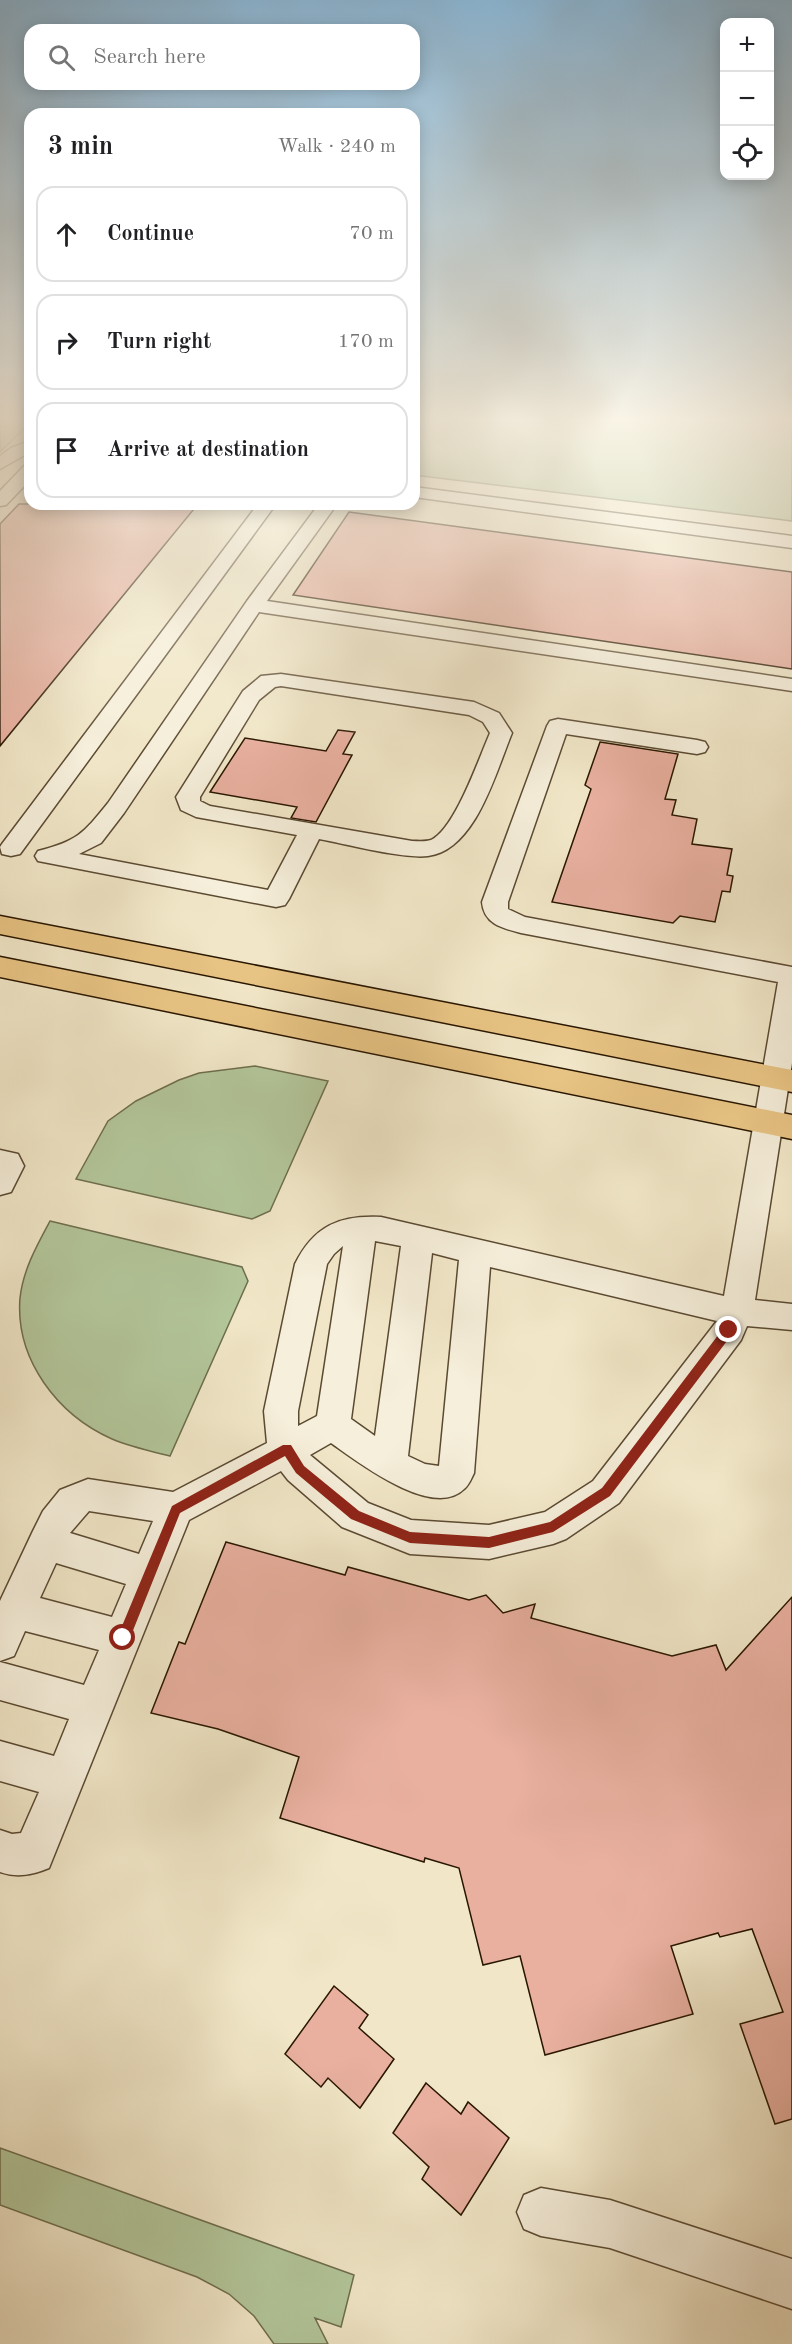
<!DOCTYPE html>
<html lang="en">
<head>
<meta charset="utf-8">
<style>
	:root { --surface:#fff; --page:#f2f2f2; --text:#202124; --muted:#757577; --line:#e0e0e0 }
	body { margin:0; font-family:"Old Standard TT",serif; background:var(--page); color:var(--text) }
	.controls { position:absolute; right:18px; top:18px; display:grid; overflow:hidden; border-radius:12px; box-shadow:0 3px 15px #0003 }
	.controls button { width:54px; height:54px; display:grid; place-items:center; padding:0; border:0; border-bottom:2px solid var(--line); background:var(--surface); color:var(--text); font:30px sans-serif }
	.stop { position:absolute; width:18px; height:18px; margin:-14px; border:4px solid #8f2418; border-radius:50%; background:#fff }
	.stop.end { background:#8f2418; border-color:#fff; box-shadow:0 2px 6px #0008 }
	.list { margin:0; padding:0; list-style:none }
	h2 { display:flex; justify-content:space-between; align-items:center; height:78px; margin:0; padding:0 24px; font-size:26px }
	h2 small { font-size:20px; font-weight:400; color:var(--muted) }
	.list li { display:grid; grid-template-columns:39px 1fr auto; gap:18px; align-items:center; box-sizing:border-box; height:96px; margin:0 12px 12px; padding:0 12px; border:2px solid var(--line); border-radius:18px }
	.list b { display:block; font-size:22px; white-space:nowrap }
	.list em { font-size:20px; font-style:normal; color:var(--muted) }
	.icon { flex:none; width:33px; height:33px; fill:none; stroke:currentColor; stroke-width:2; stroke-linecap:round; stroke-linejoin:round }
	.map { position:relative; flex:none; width:792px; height:2344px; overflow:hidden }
	.search { position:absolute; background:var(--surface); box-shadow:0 3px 15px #0003; left:24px; top:24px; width:396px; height:66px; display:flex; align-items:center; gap:15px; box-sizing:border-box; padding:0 21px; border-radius:18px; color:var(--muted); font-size:22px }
	.panel { position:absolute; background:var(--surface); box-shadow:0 3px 15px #0003; left:24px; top:108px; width:396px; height:402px; border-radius:18px }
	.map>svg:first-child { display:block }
</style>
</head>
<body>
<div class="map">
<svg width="792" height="2344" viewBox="0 0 792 2344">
	<rect width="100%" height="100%" fill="#f1e7c8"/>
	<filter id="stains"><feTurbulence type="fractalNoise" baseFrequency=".00333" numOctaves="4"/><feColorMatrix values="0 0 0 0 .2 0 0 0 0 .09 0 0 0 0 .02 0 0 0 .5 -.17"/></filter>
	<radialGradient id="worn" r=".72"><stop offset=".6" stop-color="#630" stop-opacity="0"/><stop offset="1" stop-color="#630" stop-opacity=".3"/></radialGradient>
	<path fill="#b3c79b" stroke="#6e6e4e" stroke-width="1.5" d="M0 422H30V428H25L0 452Z
		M414 422H792V521L414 475Z
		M255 1066 328 1081 270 1211 252 1219 76 1179 108 1121 136 1101 179 1080 199 1073Z
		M50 1221 242 1267 248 1281 170 1456C150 1451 131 1447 112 1439 58 1415 15 1360 20 1298 23 1270 37 1245 50 1221Z
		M0 2148 354 2275 341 2327 315 2318 328 2344H274L254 2316 229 2294 197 2277 0 2205Z"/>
	<path fill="#e9b0a0" stroke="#291600" stroke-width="1.5" d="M19 504H198L0 746V524Z
		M349 512 792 572V669L293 595Z
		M338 730 355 732 343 754 352 755 316 822 291 818 297 807 210 792 245 738 326 751Z
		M600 742 678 754 665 799 676 800 672 815 697 819 692 844 732 849 727 875 733 876 730 892 722 891 715 922 680 916 673 923 552 902 591 789 585 785Z
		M226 1542 345 1575 348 1567 469 1600 486 1595 503 1613 535 1604 531 1618 672 1656 716 1645 726 1670 792 1597V2119L775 2124 740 2024 783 2012 752 1929 720 1937 718 1933 671 1946 693 2014 545 2055 520 1956 483 1965 459 1868 425 1858 424 1862 280 1818 299 1757 218 1729 151 1713 179 1642 185 1644Z
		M334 1986 368 2015 359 2028 394 2059 360 2108 328 2078 321 2087 285 2054Z
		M426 2083 461 2114 468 2102 509 2138 461 2215 422 2179 429 2167 393 2133Z"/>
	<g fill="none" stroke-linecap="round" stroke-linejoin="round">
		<defs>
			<path id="minor" d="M30 441V452L0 469V456L11 448Z
				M30 465V480L6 505 0 506V491L24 466Z
				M414 487 792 536V548L414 497Z
				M258 504H276L20 854 11 856 2 854 0 847 2 844Z
				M319 504H337L267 601 792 679V691L259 612 124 813 101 843 79 854 268 890 297 835 196 817 181 810 176 797 243 691 261 676 281 674 474 702 499 713 512 733C496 771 476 850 428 856 402 859 347 844 319 839L289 899 285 905 276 907 38 861 35 856 38 851C77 841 83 834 108 803L247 601ZM281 686 469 715 483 722 490 733C479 758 455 829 431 840 425 842 418 841 412 841L210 806 200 801V797L259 700 275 687Z
				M558 719 697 740 705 742 708 747 705 752 697 754 566 734 508 902V909L525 917 792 967V1063L755 1300 792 1304V1330L747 1326 741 1340 619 1503 566 1539 553 1544 489 1559 410 1554 342 1527 288 1480 281 1471 189 1520 49 1868C32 1875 17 1878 0 1872V1830L12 1834 21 1833 39 1792 0 1781V1741L54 1756 69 1719 0 1700V1662L84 1685 99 1650 25 1631 14 1656 0 1661V1601L33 1531 43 1511 60 1490 88 1479 173 1492 267 1443 264 1411 295 1264C314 1226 339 1215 381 1217L724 1296 778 982 521 933C502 928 484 924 482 902L547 726 550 721ZM375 1241 401 1246 375 1436 351 1419ZM343 1246 317 1416 298 1426V1411L327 1264 334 1254ZM432 1253 459 1260 439 1466 425 1464 408 1456ZM490 1267 717 1321 593 1481 545 1512 489 1525 411 1520 368 1503 310 1455 331 1443C358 1462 433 1520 464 1489 469 1485 471 1479 474 1473ZM89 1511 153 1521 139 1554 70 1533ZM56 1563 126 1584 112 1617 40 1598Z
				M0 1150 18 1154 24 1166 11 1192 0 1195Z
				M541 2188 610 2200 792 2259V2309L610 2248 541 2236 524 2229 517 2212 524 2195Z"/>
			<path id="major" d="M0 916 792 1070V1092L0 934Z
				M0 957 792 1115V1139L0 977Z"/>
		</defs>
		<use href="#minor" stroke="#5b4a32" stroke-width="3"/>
		<use href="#major" stroke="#291600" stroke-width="3"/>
		<use href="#minor" fill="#f6efdb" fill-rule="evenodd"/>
		<use href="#major" fill="#e8c484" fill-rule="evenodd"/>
	</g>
	<linearGradient id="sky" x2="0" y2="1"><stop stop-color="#8bb8d8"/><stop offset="0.56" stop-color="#f9f4e6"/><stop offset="1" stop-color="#f9f4e6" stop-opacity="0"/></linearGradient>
	<rect width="792" height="750" fill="url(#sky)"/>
	<path fill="#8f2418" d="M729 1325 733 1326V1333L610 1496 553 1532 489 1548 410 1543 351 1519 296 1473 285 1456 180 1513 128 1643H119L117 1638 172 1506 283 1445H291L304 1466 359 1511 410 1532 489 1537 550 1522 602 1488 725 1326Z"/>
	<rect width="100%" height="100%" filter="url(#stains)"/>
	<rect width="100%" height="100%" fill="url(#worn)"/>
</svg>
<div class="controls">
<button>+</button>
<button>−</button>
<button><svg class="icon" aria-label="locate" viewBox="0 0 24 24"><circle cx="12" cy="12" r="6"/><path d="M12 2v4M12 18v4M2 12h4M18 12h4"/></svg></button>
</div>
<div class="stop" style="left:123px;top:1638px"></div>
<div class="stop end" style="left:729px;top:1330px"></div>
<div class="search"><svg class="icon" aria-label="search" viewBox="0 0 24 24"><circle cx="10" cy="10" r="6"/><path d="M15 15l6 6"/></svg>Search here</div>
<section class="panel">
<h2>3 min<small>Walk · 240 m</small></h2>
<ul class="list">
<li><svg class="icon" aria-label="ahead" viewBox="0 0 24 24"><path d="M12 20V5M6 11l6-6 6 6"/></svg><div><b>Continue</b></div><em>70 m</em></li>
<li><svg class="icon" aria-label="right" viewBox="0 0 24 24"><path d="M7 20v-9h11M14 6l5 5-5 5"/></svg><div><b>Turn right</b></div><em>170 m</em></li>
<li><svg class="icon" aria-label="arrive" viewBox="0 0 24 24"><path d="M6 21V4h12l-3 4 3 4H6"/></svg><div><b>Arrive at destination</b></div></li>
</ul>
</section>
</div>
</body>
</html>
